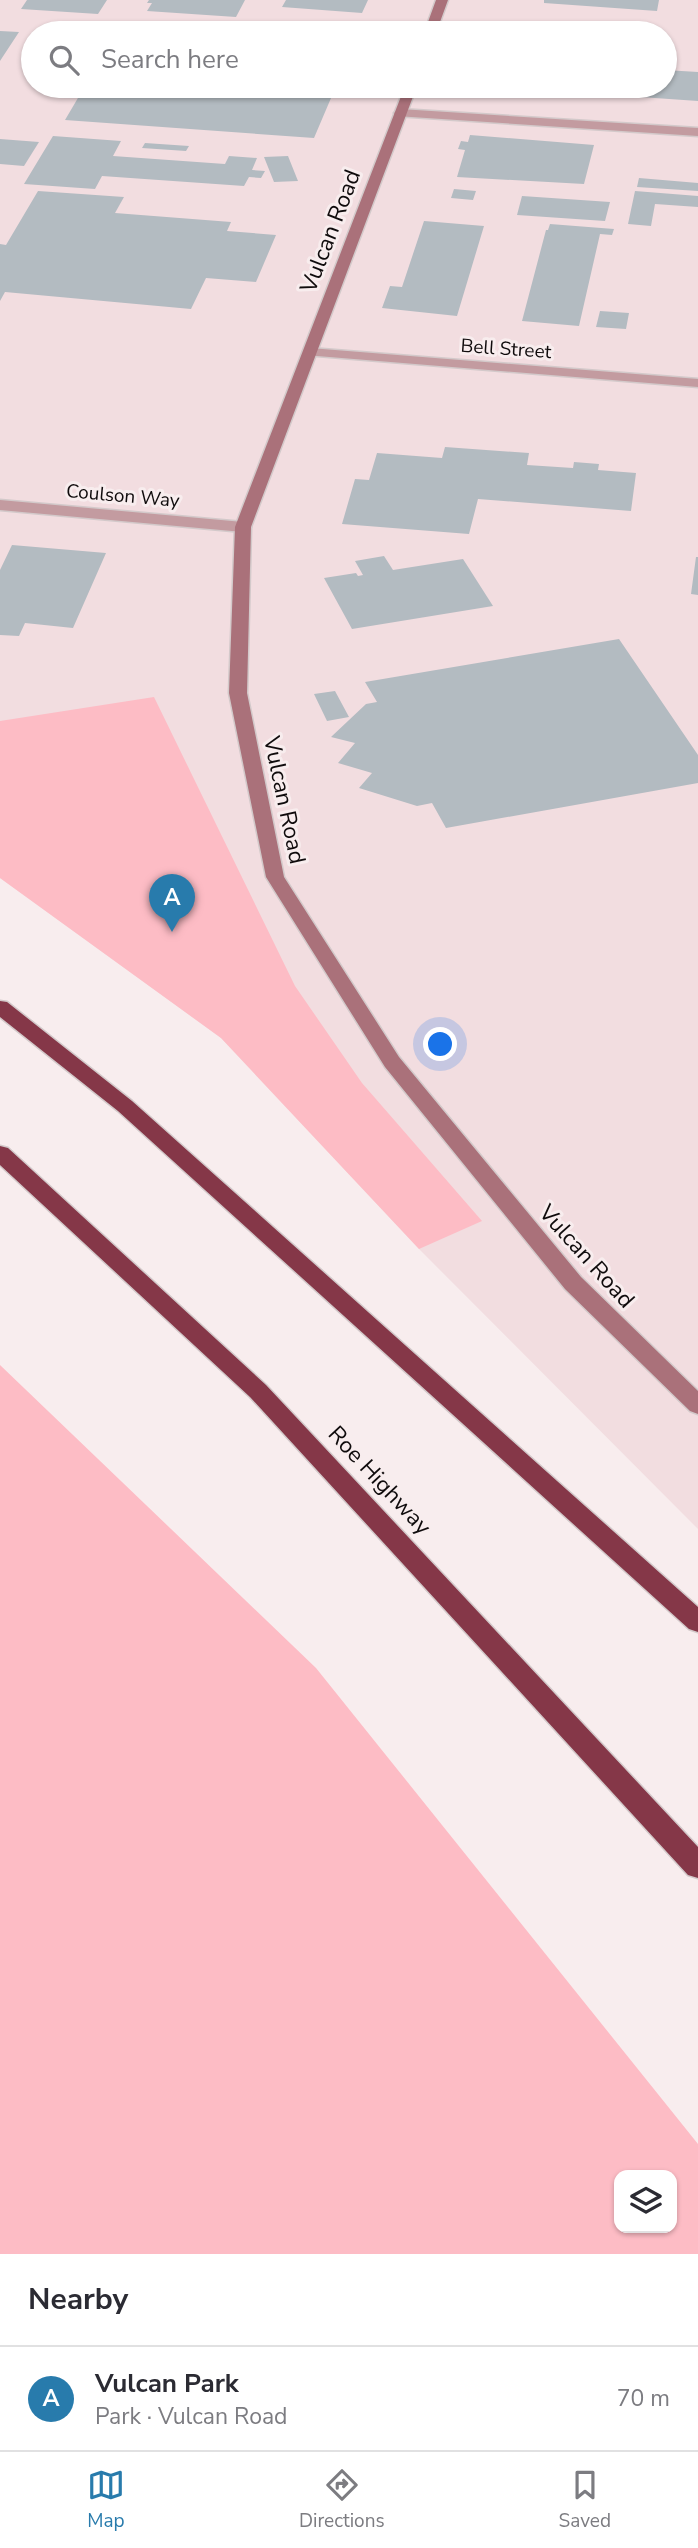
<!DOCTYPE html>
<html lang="en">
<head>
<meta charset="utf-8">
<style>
	:root { --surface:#fff; --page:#f7f7f7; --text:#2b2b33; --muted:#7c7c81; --line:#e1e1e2; --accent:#287bac }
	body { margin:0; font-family:"Nunito Sans",sans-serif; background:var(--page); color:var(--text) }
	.controls { position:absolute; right:21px; bottom:21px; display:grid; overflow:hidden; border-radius:14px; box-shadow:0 2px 5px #0004 }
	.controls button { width:63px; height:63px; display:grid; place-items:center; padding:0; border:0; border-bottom:2px solid var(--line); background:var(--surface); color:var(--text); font:35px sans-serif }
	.you { position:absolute; left:441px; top:1045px; width:24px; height:24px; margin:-18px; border:5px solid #fff; border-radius:50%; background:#1a73e8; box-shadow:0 0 0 10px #1a73e833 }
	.badge { display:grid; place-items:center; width:46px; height:46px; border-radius:50%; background:var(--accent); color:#fff; font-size:23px; font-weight:700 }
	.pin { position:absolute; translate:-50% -58px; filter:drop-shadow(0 2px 4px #0008) }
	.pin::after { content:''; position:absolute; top:37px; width:24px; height:21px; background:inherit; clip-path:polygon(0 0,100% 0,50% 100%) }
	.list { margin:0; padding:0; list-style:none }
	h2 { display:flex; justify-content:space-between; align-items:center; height:91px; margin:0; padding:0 28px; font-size:30px }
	h2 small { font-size:23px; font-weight:400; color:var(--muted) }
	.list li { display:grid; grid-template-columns:46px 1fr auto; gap:21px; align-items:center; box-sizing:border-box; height:105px; padding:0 28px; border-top:2px solid var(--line) }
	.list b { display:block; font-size:26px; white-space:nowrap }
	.list p { margin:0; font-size:23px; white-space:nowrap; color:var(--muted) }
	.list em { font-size:23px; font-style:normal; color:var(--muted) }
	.icon { flex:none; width:38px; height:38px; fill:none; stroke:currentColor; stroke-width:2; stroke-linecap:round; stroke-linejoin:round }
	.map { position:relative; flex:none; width:698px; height:2254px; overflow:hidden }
	.search { position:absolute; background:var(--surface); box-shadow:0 2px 5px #0004; left:21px; right:21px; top:21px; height:77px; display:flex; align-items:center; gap:18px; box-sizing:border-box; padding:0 24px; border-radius:38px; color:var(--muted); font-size:26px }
	.sheet { height:196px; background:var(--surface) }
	nav { display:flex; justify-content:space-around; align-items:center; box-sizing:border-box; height:98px; border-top:2px solid var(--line); background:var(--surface); font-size:19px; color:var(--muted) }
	nav a { display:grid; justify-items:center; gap:4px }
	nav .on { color:var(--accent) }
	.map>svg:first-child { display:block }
</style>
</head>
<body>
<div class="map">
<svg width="698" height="2254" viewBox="0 0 698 2254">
	<rect width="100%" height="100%" fill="#f8edee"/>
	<path fill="#f2dde0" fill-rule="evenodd" d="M0 0H698V1529L419 1249 221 1038 0 878ZM33 33H665V86H33Z"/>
	<path fill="#fdbcc5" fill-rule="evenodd" d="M154 697 295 986 362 1083 482 1221 419 1249 221 1038 0 878V721Z
		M0 1365 316 1668 698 2144V2254H0ZM619 2175H672V2228H619Z"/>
	<path fill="#b3bbc1" d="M27 0H107L98 14 21 9Z
		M149 0H245L236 17 147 11 152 3H147Z
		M286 0H368L362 13 282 7Z
		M544 0H659L657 11 544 3Z
		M496 21 644 31 643 33H492Z
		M123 22 257 31V33H117Z
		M0 31 19 32 0 61Z
		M665 70 698 72V101L597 94 599 86H665Z
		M85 86H262L334 91 314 138 65 120Z
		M502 86H574L573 93Z
		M470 135 594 145 584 184 457 177 465 150 458 149 461 141 468 142Z
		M53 136 121 141 113 156 225 164 229 156 257 158 252 170 265 171 261 178 249 177 244 186 102 176 95 189 24 184Z
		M0 139 39 142 24 166 0 164Z
		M145 143 189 146 186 151 142 148Z
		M288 156 298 181 274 182 264 157Z
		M639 178 698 183V191L637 187Z
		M454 189 476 191 473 200 451 198Z
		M38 191 124 197 115 213 231 222 227 231 276 235 256 282 206 278 191 309 5 292 0 301V244L6 245Z
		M635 191 698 196V207L655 204 651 226 628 224Z
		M522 196 610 202 605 221 517 215Z
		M424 221 484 226 457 316 382 308 390 286 402 287Z
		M550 224 614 229 612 235 600 234 579 326 522 321 546 230H548Z
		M600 311 629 313 626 329 596 327Z
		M445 447 529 453 527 465 573 468 574 462 599 464 598 470 636 473 631 511 478 499 469 534 342 524 355 479 369 480 377 453 442 458Z
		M12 545 106 553 73 628 25 623 19 636 0 635V570Z
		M384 556 393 570 463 559 493 606 352 629 324 578 356 573 358 576 363 575 355 561Z
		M696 557H698V595L691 594Z
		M619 639 698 755V783L446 828 432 803 417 806 359 788 372 773 338 763 355 743 331 737 366 704 377 702 365 682Z
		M335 691 349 717 327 721 314 694Z"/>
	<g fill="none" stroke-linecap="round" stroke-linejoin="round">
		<defs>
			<path id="street" d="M400 109 698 128V136L396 116 394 113Z
				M310 348 698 379V387L305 355 303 352Z
				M0 500 243 522 251 527 243 532 0 510Z"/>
			<path id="secondary" d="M436 0H448L436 33H424Z
				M405 86H417L251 527 247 693 284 877 399 1057 581 1277 698 1391V1414L690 1411 565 1289 385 1067 266 877 229 693 235 527Z"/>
			<path id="highway" d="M0 1001 7 1002 132 1101 698 1607V1632L689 1629 118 1111 0 1017Z
				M0 1146 8 1148 266 1385 698 1847V1878L688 1875 250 1397 0 1165Z"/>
		</defs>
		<use href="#street" stroke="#d3c9ca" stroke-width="3"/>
		<use href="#secondary" stroke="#d3c9ca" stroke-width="3"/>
		<use href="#highway" stroke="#d3c9ca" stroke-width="3"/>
		<use href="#street" fill="#c39ba0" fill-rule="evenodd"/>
		<use href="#secondary" fill="#aa717a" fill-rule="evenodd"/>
		<use href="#highway" fill="#853748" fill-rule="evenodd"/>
	</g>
	<g text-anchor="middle" stroke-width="6" stroke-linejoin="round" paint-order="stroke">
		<g font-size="19" fill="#0f0b0c" stroke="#f8edee">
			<text transform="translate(506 348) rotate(4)" y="7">Bell Street</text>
			<text transform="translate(123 495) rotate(5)" y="7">Coulson Way</text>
		</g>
		<g font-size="23" fill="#0f0b0c" stroke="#f8edee">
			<text transform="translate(330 231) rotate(-69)" y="8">Vulcan Road</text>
			<text transform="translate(285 800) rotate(78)" y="8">Vulcan Road</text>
			<text transform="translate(587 1256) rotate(48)" y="8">Vulcan Road</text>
			<text transform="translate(380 1480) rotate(47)" y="8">Roe Highway</text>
		</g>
	</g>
</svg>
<div class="controls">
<button><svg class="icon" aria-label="layers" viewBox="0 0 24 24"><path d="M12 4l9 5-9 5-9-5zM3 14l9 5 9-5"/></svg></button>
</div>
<div class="you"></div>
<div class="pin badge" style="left:172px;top:932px">A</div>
<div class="search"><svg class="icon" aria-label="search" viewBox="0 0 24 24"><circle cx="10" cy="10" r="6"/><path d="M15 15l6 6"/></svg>Search here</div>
</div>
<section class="sheet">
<h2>Nearby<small></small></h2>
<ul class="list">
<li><span class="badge">A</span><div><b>Vulcan Park</b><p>Park · Vulcan Road</p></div><em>70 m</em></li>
</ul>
</section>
<nav>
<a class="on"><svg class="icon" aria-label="map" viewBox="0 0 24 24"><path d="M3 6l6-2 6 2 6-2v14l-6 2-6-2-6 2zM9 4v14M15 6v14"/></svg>Map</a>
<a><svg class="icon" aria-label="directions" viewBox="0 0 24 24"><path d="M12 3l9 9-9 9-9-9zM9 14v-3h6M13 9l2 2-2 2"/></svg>Directions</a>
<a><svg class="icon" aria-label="saved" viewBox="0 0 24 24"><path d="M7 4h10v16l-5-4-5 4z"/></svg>Saved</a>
</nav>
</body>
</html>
